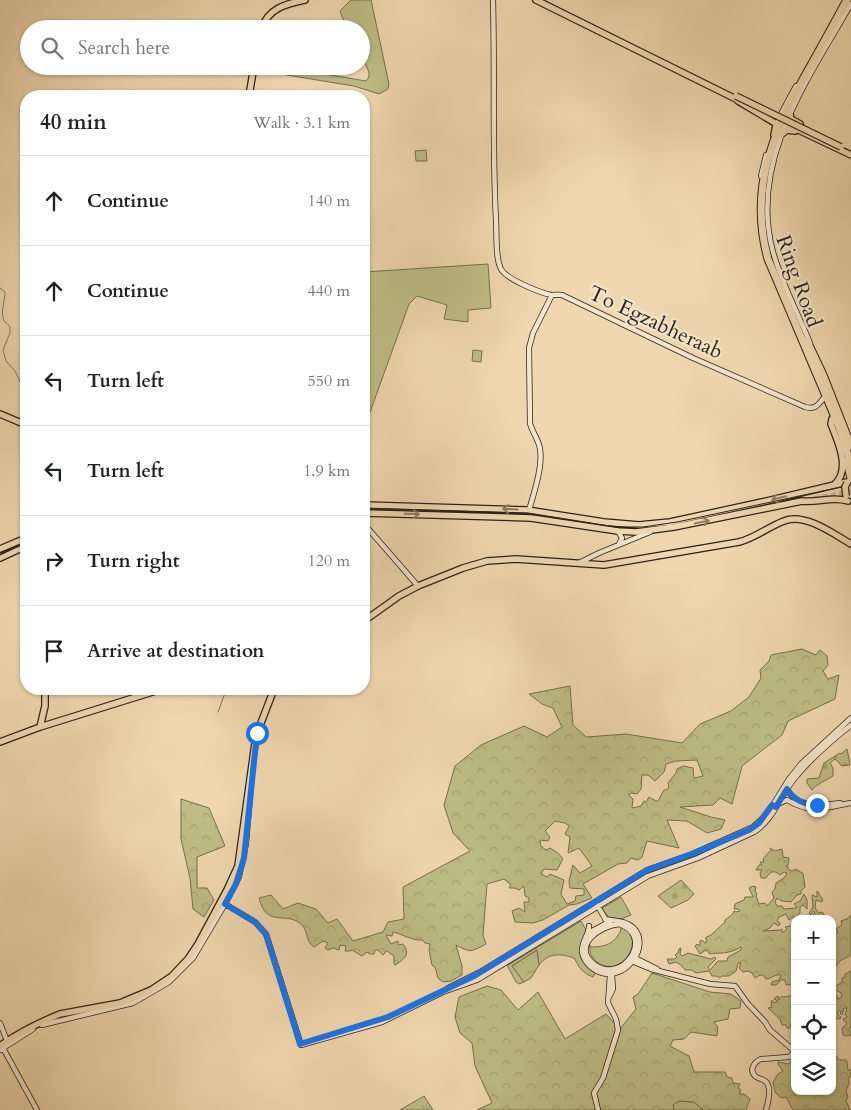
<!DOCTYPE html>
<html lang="en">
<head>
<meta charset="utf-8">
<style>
	:root { --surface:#fff; --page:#f2f2f2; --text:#202124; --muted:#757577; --line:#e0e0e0 }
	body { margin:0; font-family:Cardo,serif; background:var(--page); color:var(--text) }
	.controls { position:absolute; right:15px; bottom:15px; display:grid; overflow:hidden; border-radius:10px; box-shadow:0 1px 4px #0004 }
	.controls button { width:45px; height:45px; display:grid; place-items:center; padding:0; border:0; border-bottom:1px solid var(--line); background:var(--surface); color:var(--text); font:25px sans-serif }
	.stop { position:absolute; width:15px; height:15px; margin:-11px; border:4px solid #1a73e8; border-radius:50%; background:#fff }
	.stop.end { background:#1a73e8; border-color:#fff; box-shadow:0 1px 5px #0008 }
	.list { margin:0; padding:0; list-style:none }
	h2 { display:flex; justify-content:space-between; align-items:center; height:65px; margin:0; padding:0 20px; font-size:21px }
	h2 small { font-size:16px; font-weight:400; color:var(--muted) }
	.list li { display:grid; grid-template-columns:32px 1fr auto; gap:15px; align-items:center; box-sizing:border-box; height:90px; padding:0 20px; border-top:1px solid var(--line) }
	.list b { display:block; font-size:19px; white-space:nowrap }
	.list em { font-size:16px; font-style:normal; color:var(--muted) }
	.icon { flex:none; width:28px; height:28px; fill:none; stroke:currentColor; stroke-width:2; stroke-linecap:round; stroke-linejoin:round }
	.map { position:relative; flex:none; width:851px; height:1110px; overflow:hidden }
	.search { position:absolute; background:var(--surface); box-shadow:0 1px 4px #0004; left:20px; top:20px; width:350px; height:55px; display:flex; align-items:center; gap:12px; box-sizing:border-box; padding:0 18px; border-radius:28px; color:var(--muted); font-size:19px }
	.panel { position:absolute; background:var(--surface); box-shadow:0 1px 4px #0004; left:20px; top:90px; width:350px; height:605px; border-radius:20px }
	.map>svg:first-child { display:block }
</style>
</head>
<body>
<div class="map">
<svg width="851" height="1110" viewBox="0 0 851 1110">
	<defs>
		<pattern id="forest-crowns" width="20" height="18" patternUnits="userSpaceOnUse" patternTransform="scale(1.25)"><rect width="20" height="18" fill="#bebd87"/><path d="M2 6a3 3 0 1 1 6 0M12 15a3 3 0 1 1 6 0" fill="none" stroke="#a3a274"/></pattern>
		<pattern id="cemetery-stones" width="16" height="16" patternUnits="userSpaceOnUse" patternTransform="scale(1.25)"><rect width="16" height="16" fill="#bebd87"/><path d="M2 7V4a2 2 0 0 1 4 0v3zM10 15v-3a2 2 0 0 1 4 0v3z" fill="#a3a274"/></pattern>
		<pattern id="park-tufts" width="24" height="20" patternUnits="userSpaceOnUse" patternTransform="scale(1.25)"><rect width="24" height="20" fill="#bebd87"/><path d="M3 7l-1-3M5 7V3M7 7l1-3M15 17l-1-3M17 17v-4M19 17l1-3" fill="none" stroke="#a3a274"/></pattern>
	</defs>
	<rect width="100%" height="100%" fill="#f0d7af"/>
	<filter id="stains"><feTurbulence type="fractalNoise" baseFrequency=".004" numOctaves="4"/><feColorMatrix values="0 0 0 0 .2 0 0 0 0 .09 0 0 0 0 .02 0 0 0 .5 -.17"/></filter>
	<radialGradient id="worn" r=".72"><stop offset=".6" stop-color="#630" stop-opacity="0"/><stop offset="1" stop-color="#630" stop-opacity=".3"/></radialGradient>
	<path fill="#bebd87" stroke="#746f50" d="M351 0H371L389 84 388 89 379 94 354 86 256 70 257 66H277L366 81 369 77V72L361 54V29H347L340 11Z
		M426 150 427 161H416L415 151Z
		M488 264 491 308 468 310V322L444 319 447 305 417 296 409 304 364 429V272Z
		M473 350 482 351 481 362 472 361Z
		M621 897 631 915 621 919 608 917 602 908Z
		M581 921 586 930 582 954 596 972 593 977C581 972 580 968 574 958 560 953 548 953 539 965L537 950 512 966 524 982 519 984 516 982 508 967V965Z
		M620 927C648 935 623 981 597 962 591 957 589 952 590 945V947C606 947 614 944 621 930Z
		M679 1101 694 1102 703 1110H674L673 1105Z"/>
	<path fill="url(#forest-crowns)" stroke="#746f50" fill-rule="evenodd" d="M802 649 816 655 820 650 827 656 828 665 823 671 828 679 839 675 835 699 788 721 782 735 742 766 732 804 720 798 713 805 680 807 711 817 725 820 721 829 707 833 687 821 667 820 679 848 647 841 642 857 638 860 631 858 627 863 618 864 583 884 592 898 577 904 569 905 543 920 533 923 515 922 512 911 519 908 525 912 524 902H529V898L525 896 524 886 519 890 515 888H509L511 885 504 879 487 884 483 935 486 944C471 952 471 953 456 945L462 966V975L451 981 443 982 438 978 435 967 432 965 429 950 430 944 425 943 422 940C413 941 402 934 393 932L392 936 386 935 391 944 398 941V945L403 944C411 954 405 959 395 965L394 964V956L387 951 383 955 378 950H375L374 954H370L367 952 362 956 352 950 350 951H345L346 946 340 945 339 950 333 948 328 950 325 948 328 943 323 941 314 947C306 942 308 933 303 926 287 909 267 930 259 898L271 895 283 909 298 903 316 909 328 923 337 919 353 941 383 932 388 922 404 919 403 887 470 851 453 833 444 805 455 766 481 745 524 726 547 737 562 727 553 708 542 704 529 694 570 686 573 725 586 737 626 734 682 743 700 724 731 711 749 697 761 678 760 670 769 661 771 655ZM697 760 703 776 694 778 693 768 683 766 677 769 676 773 668 783 669 788 666 790H664L658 801H656L649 797 646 802 644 801 641 806 632 808 633 799 629 795 631 793 637 794 641 789 642 775H648L655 781 664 772 666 764 676 761ZM555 821 565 823 569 826 565 834 570 837 568 853 579 848 592 866 580 873 573 865 569 881 570 888 584 889V895L576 896 575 901 567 904 561 894 564 880 550 874 547 877 541 874 544 869 557 870 563 859 558 853 550 848 546 850 541 846 540 840 548 841 550 837 545 831Z
		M181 799 209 808 225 846 197 857V888H207L214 900 204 917 193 909 190 878 181 839Z
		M770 848 775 851 782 849 783 857 789 858 788 865 786 866 788 867 789 870 792 871 796 869 802 873H803L805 887 801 891V894L797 895 791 902 782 901 777 898 775 902 777 906H782L784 909 796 908 797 907 794 904 800 901 804 894 807 900V909L803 905 800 907V913L797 916V919L793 917 789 920 786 914 779 917 777 921 780 923 779 926 774 923 770 928 763 931 780 930 782 929V932H784L787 929 785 927 795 925V984L786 985 785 980H781L776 985H771L772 982 779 980 781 975C774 974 771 979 766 979L764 976 760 975 755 978 752 973 748 971 743 972 739 968 741 963H738L736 971 729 976H722L720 978 717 976H712L709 971 696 973 692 970H685L681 965 676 962 669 964 667 959H675L677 957 675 955 678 953 679 949 681 948 680 954 682 956 688 953 711 959 715 957 716 959 708 967 710 970 718 961H727L728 957 741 950V947C727 955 722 952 710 954L706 950 700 954 695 946 697 944 700 946V941L701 940 706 943 707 940 705 938 711 935 725 922V920L733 914 734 911 736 912 740 911 738 909H734L735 904 744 900 745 897H753L749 888 753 886 756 887 755 891 757 894 756 896 759 904 765 903 767 906 774 898 772 892 775 889 776 883 784 878 787 873 784 872 780 875C773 869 770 872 766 878H761L760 873 762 870H756L759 865H762L760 862H764L763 859 771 850Z
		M817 891 823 900 822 902 816 900 815 908 819 913 822 912 824 914 823 919H814L812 917 815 912 813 911 811 915 809 913 813 907 812 895 817 897Z
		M851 915V955L840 961 832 972V936L838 933 836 929 842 925 841 921 847 919Z
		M537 950 539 965 531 978 524 982 512 966Z
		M851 971V1027L849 1028 851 1035 846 1036 843 1035 842 1028 847 1024 843 1019 847 1017 845 1014 847 1008H844L842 1015 840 1013 842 1011H838V1015L841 1017 840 1019 836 1018 832 1020V994L836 995 838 999 842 997 841 993 836 990 832 991V989L842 982V978L845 977V974Z
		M652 973 710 992 731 994 741 1001 740 1008 730 1009 728 1019 714 1022 718 1027 717 1036 691 1032 684 1039 673 1040 670 1046 689 1056 694 1072H725L727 1077 732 1078 733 1083 740 1084 738 1088 741 1090 739 1094H744L750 1099 746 1110H703L694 1102 679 1101 673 1105 674 1110H477L492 1103 475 1066 472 1043 460 1033 455 1017 459 997 487 986 501 990 518 1010 538 992 565 1039 606 1014 620 1029 636 1009 633 997 638 994Z
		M795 995V1030H793L794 1023 791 1024 790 1028H787L786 1025H782L780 1019 768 1008 772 1007 771 1005 772 1000 774 1003 778 1001 774 999 776 997 778 996 779 1000 782 996 783 997Z
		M832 1056H836L839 1060H846L847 1062 848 1070H851V1076L848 1079 849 1083 846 1091 848 1097 846 1101 850 1110H793L786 1097 781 1098 775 1092 773 1082 778 1074 783 1071 778 1064V1062L789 1064 791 1061 795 1064V1091H832Z"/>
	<path fill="url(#cemetery-stones)" stroke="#746f50" d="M847 749 850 765 842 766 835 759 830 763 833 768V776C825 781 818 783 812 790L807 783V779L819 778 824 763 840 753 841 754Z
		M681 880 694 894 688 900 671 908 658 896Z"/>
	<path fill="url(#park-tufts)" stroke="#746f50" d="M424 1096 433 1110H400Z"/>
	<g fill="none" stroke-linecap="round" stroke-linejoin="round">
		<path stroke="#6e7d71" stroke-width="1" d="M0 288 5 292C5 301 0 312 4 321 6 323 9 325 10 327V333L3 350 6 361 15 371 26 394
			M218 712 225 693 223 689"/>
		<path stroke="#c9b391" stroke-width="5.5" stroke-dasharray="5.5 3" stroke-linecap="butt" d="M814 499 851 492"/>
		<defs>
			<path id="secondary" d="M493 0C495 74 492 147 496 220 497 233 495 258 501 269 506 279 537 291 547 294 552 296 557 294 562 295L693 358 805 407C815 410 818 405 823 399
				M776 126 782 112 796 86
				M761 176 766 155
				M810 343C798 313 779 278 772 248 750 158 809 78 851 4
				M529 510C534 493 543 466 540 449 539 440 532 432 530 423L529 348 533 333 552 295
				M364 524 418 586
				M618 531 622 538 619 544
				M579 563 599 553 650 532
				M787 789C798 810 821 805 840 803
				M780 803 787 800C814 815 822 808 851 803
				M225 904 255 922 266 934 301 1045 382 1022 443 992 477 980 648 876 698 858 754 832C773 820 780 797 794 779 810 759 831 741 851 725
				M597 905 606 920
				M619 924C656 936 622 986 594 964 571 946 600 926 619 924Z
				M589 926C589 935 581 942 582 952 583 958 587 964 592 968 623 991 658 940 628 924 621 920 612 921 605 919
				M588 935 592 931 611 921
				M637 959 657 969
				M629 960 651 969 710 984 735 986 748 1004 765 1022 770 1030 792 1049 794 1053 789 1057 761 1059C754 1062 749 1070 755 1076 759 1080 766 1078 768 1085 771 1092 768 1103 766 1110
				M448 988 480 972 647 870 692 854 753 827 768 813 789 779 801 764 851 718
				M609 997 613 989 612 975
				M0 1023 7 1041
				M42 1025 133 1003 169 982 193 958 225 904 239 877 246 844 252 776
				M3 1048 37 1110
				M0 1050 33 1029
				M598 1110 594 1093 603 1078 618 1030 616 1019 608 1003 610 976 608 970"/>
			<path id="primary" d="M536 0 740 101
				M261 29C269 8 285 4 305 0
				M249 96 254 66
				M738 101 775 123 776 125 774 135
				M790 114 791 119 800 124
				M788 125 851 155
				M782 134 787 130 795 131
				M0 414 26 425
				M832 419 831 424C838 442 851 469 835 484
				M364 505 527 510 604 522 639 525 670 522 762 502 847 482
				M364 513 531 518 618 531 636 532 674 527 802 501C818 503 832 496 848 501
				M0 549 26 538
				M0 558 26 546
				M364 621 399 596 418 586 463 568 487 561 516 559 604 565 739 542C755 538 768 527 784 521 804 512 834 534 851 544
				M40 727 45 706V689
				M0 742 40 727 162 689
				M0 1046C19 1032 38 1023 60 1014L120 1003 151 990 172 976 188 959 198 944 227 890 238 866 256 736 274 689"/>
			<path id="highway" d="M847 0C836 20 825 40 814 60 777 125 747 183 768 259L840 429 851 465
				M807 341 823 375 851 446
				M847 461 851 479"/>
		</defs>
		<use href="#secondary" stroke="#2b2119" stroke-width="6"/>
		<use href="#primary" stroke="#2b2119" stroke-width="8"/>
		<use href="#highway" stroke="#2b2119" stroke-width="9"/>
		<use href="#secondary" stroke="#f5e5cb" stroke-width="4.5"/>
		<use href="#primary" stroke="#f0d7af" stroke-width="5.5"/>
		<use href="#highway" stroke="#f0d7af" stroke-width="7"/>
		<path stroke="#2b2119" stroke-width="1" d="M364 508 528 513 616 527H643L677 522 851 485
			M0 555 26 543"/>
		<defs>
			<path id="primary-bridge" d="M736 96 841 147
				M846 496 845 487 847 483"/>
		</defs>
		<use href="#primary-bridge" stroke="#2b2119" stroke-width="8" stroke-linecap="butt"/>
		<use href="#primary-bridge" stroke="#f0d7af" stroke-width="5.5"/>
	</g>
	<defs><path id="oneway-shaft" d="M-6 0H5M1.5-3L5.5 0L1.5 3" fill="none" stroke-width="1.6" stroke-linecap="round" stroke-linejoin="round" transform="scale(1.25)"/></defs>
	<g stroke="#8e7c64">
		<use href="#oneway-shaft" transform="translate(779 498) rotate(166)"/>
		<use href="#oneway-shaft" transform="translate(510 509) rotate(-177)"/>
		<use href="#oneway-shaft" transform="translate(412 514) rotate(1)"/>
		<use href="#oneway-shaft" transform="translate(702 522) rotate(-12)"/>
	</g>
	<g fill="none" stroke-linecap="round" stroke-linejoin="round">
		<path stroke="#1a73e8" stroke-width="6" d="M257 733 244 858 236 884 225 904 255 922 266 934 300 1044 388 1017 474 976 647 870 692 854 749 830 759 823 772 805 776 807 787 789C794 801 805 804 817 805"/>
	</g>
	<g text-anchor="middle" stroke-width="4.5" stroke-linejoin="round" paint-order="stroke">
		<g font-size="21" fill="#2b2119" stroke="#f5e5cb">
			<text transform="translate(799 281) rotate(70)" y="7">Ring Road</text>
			<text transform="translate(656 322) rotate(25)" y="7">To Egzabheraab</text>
		</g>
	</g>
	<rect width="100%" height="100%" filter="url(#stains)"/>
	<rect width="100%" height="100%" fill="url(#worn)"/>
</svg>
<div class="controls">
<button>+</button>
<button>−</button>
<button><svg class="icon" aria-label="locate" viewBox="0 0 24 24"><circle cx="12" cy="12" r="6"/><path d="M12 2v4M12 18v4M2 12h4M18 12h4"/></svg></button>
<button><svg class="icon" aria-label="layers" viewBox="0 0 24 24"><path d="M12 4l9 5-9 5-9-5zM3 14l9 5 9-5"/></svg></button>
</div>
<div class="stop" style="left:257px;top:733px"></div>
<div class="stop end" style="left:817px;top:805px"></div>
<div class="search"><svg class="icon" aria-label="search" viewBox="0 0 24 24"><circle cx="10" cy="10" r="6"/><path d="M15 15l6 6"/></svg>Search here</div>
<section class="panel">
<h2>40 min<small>Walk · 3.1 km</small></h2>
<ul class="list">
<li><svg class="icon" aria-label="ahead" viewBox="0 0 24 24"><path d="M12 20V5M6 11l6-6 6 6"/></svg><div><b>Continue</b></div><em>140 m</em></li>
<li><svg class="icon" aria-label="ahead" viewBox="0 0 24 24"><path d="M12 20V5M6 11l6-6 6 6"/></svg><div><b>Continue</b></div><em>440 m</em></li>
<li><svg class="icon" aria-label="left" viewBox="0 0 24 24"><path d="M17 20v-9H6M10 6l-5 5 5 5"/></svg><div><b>Turn left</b></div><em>550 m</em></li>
<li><svg class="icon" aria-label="left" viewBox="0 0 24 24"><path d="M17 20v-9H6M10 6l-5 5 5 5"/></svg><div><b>Turn left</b></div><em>1.9 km</em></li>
<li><svg class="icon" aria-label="right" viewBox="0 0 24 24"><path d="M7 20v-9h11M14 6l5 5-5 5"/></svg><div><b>Turn right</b></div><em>120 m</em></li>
<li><svg class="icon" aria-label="arrive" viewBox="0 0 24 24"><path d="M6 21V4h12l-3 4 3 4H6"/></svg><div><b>Arrive at destination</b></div></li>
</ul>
</section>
</div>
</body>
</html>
